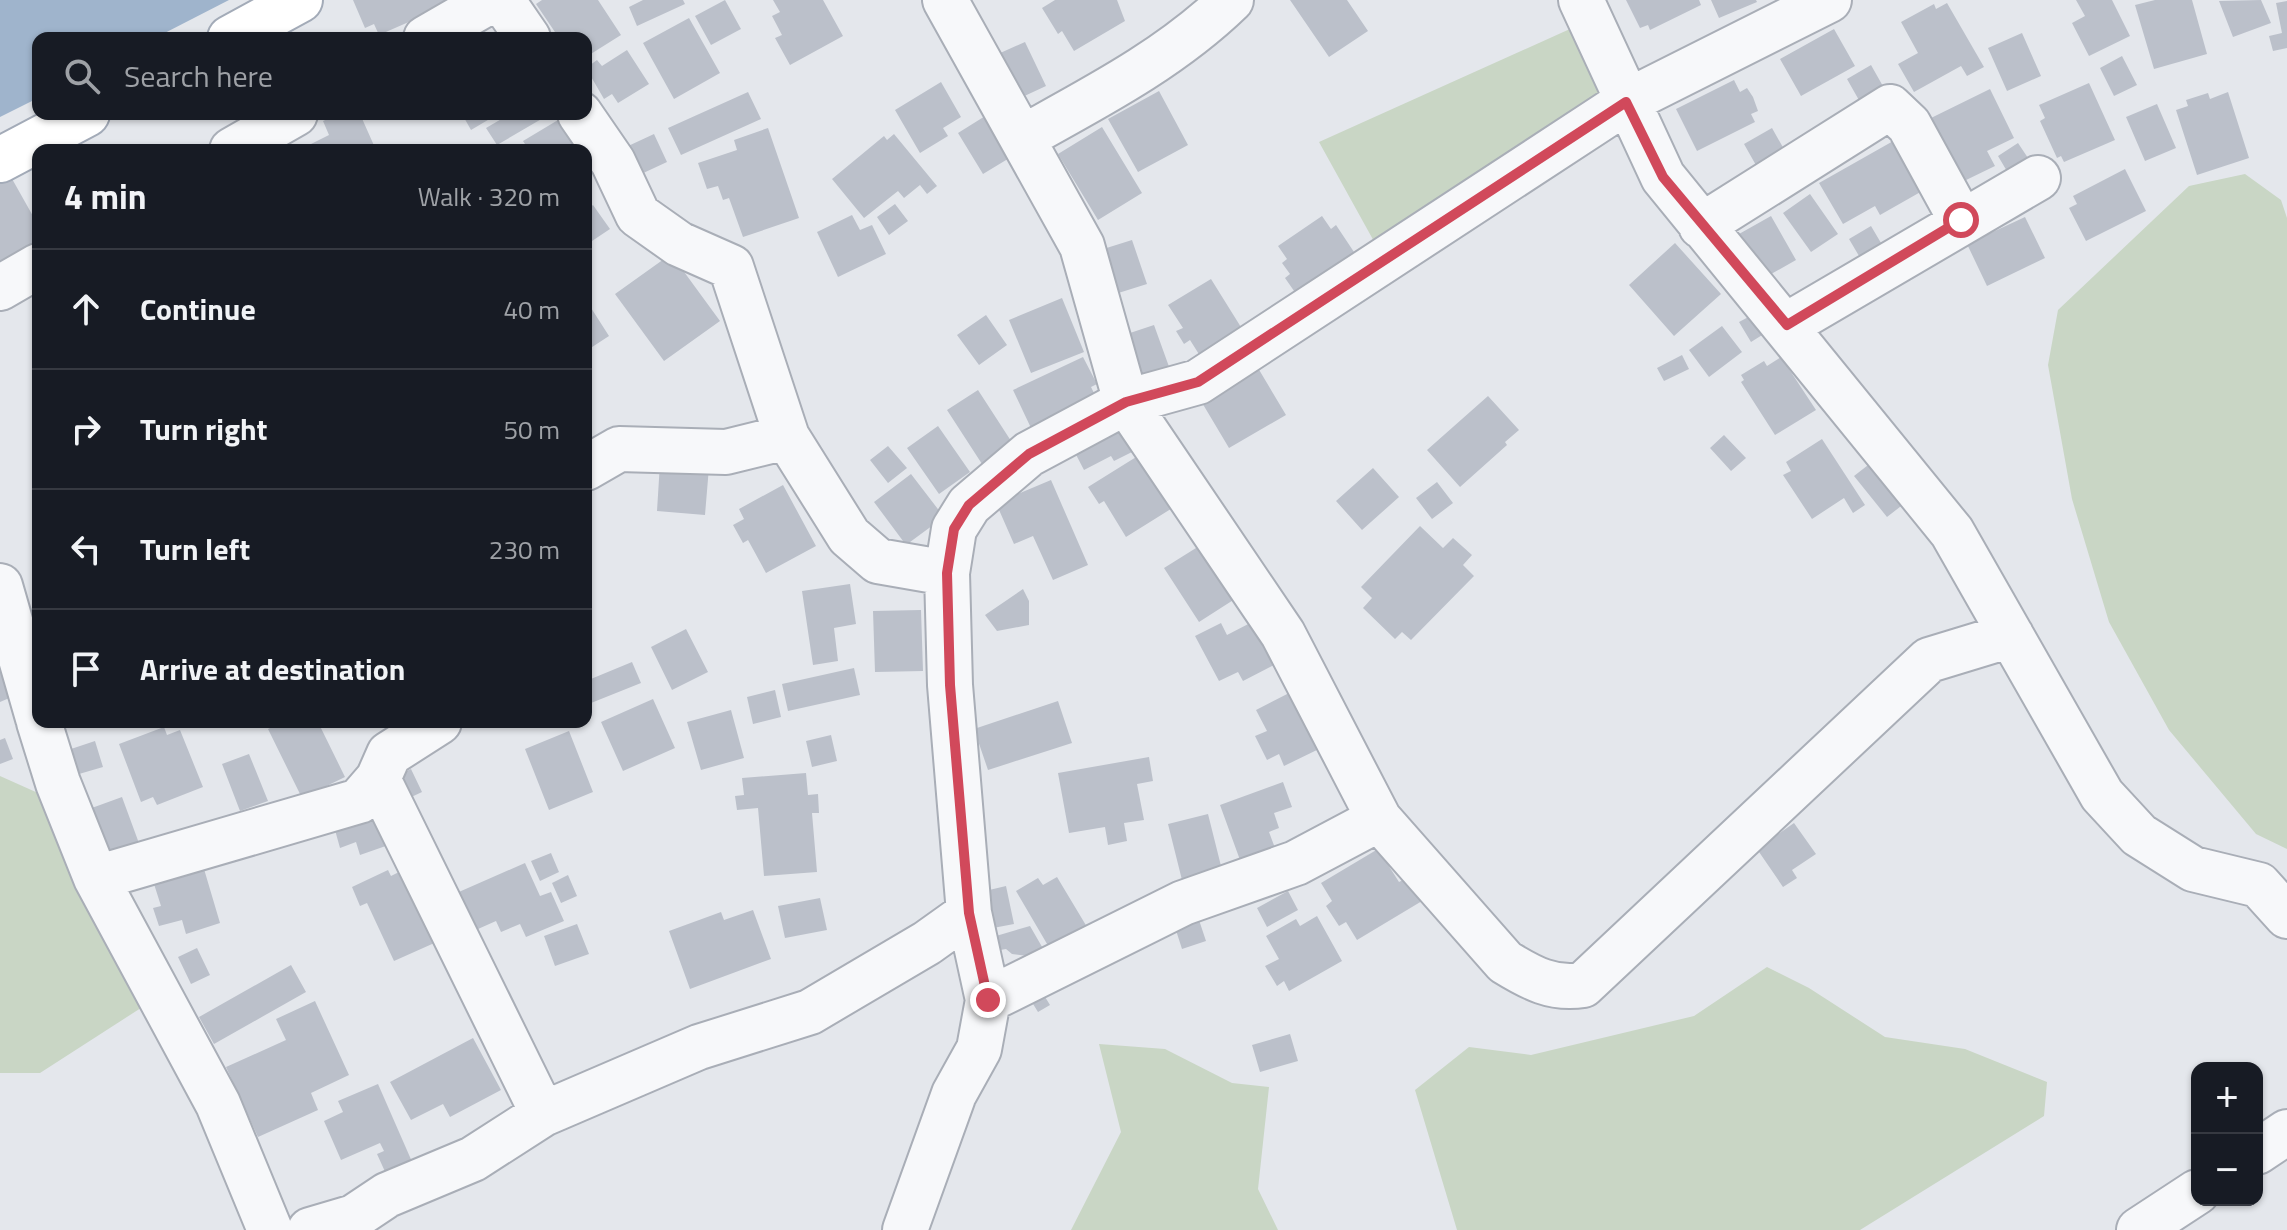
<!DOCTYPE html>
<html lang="en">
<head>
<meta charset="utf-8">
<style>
	:root { --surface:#171b24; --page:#242831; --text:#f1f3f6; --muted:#9ea1a6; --line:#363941 }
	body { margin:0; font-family:"Titillium Web",sans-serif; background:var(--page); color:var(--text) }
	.controls { position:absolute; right:24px; bottom:24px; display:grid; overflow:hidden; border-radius:16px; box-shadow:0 2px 6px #0004 }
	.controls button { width:72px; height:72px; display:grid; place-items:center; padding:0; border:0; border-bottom:2px solid var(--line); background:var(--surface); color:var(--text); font:40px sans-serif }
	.stop { position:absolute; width:24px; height:24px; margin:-18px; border:6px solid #d1495b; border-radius:50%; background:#fff }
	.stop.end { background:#d1495b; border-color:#fff; box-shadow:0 2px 8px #0008 }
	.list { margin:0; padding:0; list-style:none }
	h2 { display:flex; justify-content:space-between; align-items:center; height:104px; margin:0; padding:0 32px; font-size:34px }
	h2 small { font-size:26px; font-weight:400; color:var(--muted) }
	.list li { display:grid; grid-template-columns:52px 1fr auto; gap:24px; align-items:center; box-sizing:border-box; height:120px; padding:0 32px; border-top:2px solid var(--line) }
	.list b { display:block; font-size:30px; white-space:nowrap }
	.list em { font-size:26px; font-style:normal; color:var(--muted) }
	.icon { flex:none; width:44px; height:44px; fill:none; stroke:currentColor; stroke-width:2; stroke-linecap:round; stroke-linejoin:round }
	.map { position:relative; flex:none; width:2287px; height:1230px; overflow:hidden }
	.search { position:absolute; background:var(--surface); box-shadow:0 2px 6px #0004; left:32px; top:32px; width:560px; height:88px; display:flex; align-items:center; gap:20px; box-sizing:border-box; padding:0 28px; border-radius:16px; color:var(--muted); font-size:30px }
	.panel { position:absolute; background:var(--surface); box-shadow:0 2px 6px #0004; left:32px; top:144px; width:560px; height:584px; border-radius:16px }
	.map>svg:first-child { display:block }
</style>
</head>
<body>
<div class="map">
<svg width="2287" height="1230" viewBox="0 0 2287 1230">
	<rect width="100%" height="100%" fill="#e4e7ec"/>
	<path fill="#c9d6c5" d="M1581 24 1611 89 1376 245 1319 142Z
		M2245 174 2281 200 2287 218V849L2256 834 2169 730 2109 622 2072 499 2048 365 2058 310 2189 186Z
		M0 776 38 793 74 858 144 1006 40 1073H0Z
		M1767 967 1809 988 1885 1037 1965 1049 2047 1082 2044 1116 1860 1230H1457L1415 1090 1469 1047 1531 1055 1694 1016Z
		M1099 1044 1165 1049 1232 1083 1269 1087 1258 1189 1278 1230H1071L1121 1132Z"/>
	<path fill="#9fb4cc" d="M0 0H229L155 38H38V98L0 117Z"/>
	<path fill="#bbc0ca" d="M353 0H459L379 35 374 24 365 28Z
		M542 0H598L621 35 586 57V38H559L536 4Z
		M643 0H683L685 4 637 26 629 7Z
		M725 0 741 29 711 45 695 16Z
		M773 0H823L843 36 790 65 775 38 782 35 772 16 780 12Z
		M1055 0H1117L1125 21 1074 51 1062 31 1058 34 1042 8Z
		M1290 0H1347L1368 31 1329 57Z
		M1626 0H1699L1701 5 1650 30 1648 25 1640 28Z
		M1711 0H1756L1757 2 1719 18Z
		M2076 0H2112L2130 36 2089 56 2072 23 2085 16Z
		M2155 0H2192L2207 54 2154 69 2135 5Z
		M2261 0 2271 23 2233 37 2219 1Z
		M2287 1V48L2273 51 2269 36 2282 33 2276 3Z
		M1947 3 1984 67 1967 76 1961 66 1914 92 1898 64 1918 53 1901 22 1934 4 1936 9Z
		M689 18 720 73 674 99 643 43Z
		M1834 29 1855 66 1801 96 1780 59Z
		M2022 33 2041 76 2007 91 1988 48Z
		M1025 42 1046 86 1018 99 998 54Z
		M627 50 649 84 618 103 612 94 604 99 586 68 597 60 602 66Z
		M2122 56 2137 85 2114 96 2100 68Z
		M1871 65 1884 88 1860 102 1847 79Z
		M1734 80 1740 92 1747 88 1753 97 1758 111 1751 114 1755 122 1697 151 1676 109Z
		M941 82 961 117 943 128 948 136 920 153 895 110Z
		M2089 83 2115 140 2064 162 2061 156 2057 158 2040 121 2045 118 2039 105Z
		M1990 89 2014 138 1987 151 1995 166 1962 182 1931 118Z
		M1159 91 1188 145 1138 172 1108 119Z
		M748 92 761 119 681 155 668 128Z
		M2228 92 2249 158 2197 175 2176 110 2188 106 2186 100 2208 93 2210 99Z
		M2157 104 2176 148 2145 161 2126 117Z
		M990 113 1016 154 983 174 958 133Z
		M338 114H360L376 150H313L311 144 329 135 323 121Z
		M462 114H498L471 130Z
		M510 114H550L497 145 486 128Z
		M558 120 576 150H529L523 141Z
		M1102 127 1142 193 1098 220 1058 154Z
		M768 128 799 218 743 237 729 198 723 200 718 186 707 189 698 163 737 150 734 140Z
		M1772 128 1785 151 1757 167 1744 144Z
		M654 134 667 162 639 175 626 147Z
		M894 134 937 186 927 194 920 185 904 198 898 191 864 218 832 179 884 136 887 140Z
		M1895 140 1924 190 1880 215 1875 206 1843 224 1819 183Z
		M2018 143 2032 164 2011 178 1998 156Z
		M2125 169 2146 211 2086 241 2069 208 2077 204 2073 196Z
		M11 177 38 225V248L0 269V183Z
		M1810 194 1838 234 1811 252 1783 213Z
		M895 204 908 221 889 235 877 217Z
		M593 205 610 229 586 245V206L588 209Z
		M852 215 860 230 872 225 886 254 838 277 817 232Z
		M1322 216 1331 229 1336 225 1358 258 1299 298 1285 278 1290 274 1282 263 1287 259 1278 246Z
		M1771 216 1796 260 1764 278 1739 234Z
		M2025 217 2045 258 1987 286 1967 244Z
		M1871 226 1884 248 1862 261 1849 239Z
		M1132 240 1147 284 1112 295 1097 251Z
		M1675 243 1721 294 1674 336 1629 285Z
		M671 254 720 321 664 361 615 294Z
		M1211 279 1244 332 1202 359 1190 340 1184 344 1176 331 1183 328 1168 305Z
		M1062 298 1084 352 1031 373 1009 320Z
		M586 300 609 336 586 351Z
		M1756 313 1767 332 1751 342 1739 322Z
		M986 315 1007 345 979 365 957 335Z
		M1154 325 1172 375 1139 387 1121 336Z
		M1722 326 1742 352 1709 377 1689 350Z
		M1682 355 1689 369 1664 381 1657 368Z
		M1083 357 1097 384 1091 387 1096 397 1031 428 1013 390Z
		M1781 357 1816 410 1775 435 1741 382 1744 380 1741 375 1764 361 1767 366Z
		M1258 368 1286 415 1229 448 1201 401Z
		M978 390 1013 444 982 464 947 410Z
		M1488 396 1519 430 1505 442 1507 445 1460 487 1427 450Z
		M1122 422 1136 450 1114 461 1111 456 1084 470 1072 447Z
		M938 426 970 472 939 494 907 448Z
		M1724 435 1746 458 1731 471 1710 448Z
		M1822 439 1865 505 1853 513 1844 498 1812 519 1783 475 1791 471 1786 462Z
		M888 446 907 468 888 483 870 460Z
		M1141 454 1174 507 1126 537 1104 501 1099 504 1088 487Z
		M1872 462 1905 503 1887 517 1854 476Z
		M660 463 709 467 705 515 657 511Z
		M1373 468 1399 497 1362 530 1336 501Z
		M911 474 944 517 906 545 874 502Z
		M1051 480 1088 565 1053 580 1033 536 1014 544 996 503Z
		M1437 482 1453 503 1432 519 1416 498Z
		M783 485 816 546 766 573 748 540 743 543 733 525 744 519 739 509Z
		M1420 526 1443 548 1453 538 1472 555 1463 565 1474 576 1411 640 1402 632 1395 639 1363 608 1372 598 1361 587Z
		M1204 543 1238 597 1199 622 1164 568Z
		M850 584 856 624 834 628 838 661 813 665 802 591Z
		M1023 589 1029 601V625L997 631 985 615Z
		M921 610 923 671 875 672 873 611Z
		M1256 620 1278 663 1243 681 1238 672 1219 681 1195 636 1221 623 1227 635Z
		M686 629 708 672 672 690 651 647Z
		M0 662 14 696 0 702Z
		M632 662 641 683 591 703 586 681Z
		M854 668 860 695 788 711 782 684Z
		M775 690 781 717 753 724 747 697Z
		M1293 691 1321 748 1284 766 1279 754 1267 760 1255 736 1267 731 1256 710Z
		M653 699 675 748 623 771 601 722Z
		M1058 701 1072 743 988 770 974 729Z
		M731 710 744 758 701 770 687 722Z
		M283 722H318L345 777 302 798 268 729Z
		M164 727 167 735 180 730 203 787 157 805 153 797 141 802 119 744Z
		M569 731 593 792 549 810 525 749Z
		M831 735 837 761 812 767 806 741Z
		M5 738 13 759 0 764V740Z
		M95 741 103 767 79 774 71 749Z
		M249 754 268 801 240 811 222 764Z
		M1149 757 1153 781 1137 784 1144 820 1124 823 1127 841 1108 845 1105 827 1069 833 1058 773Z
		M411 769 422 792 405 800 393 777Z
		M806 773 808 795 818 794 819 813H812L817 872 764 876 758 808 737 810 735 796 744 795 742 778Z
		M1283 782 1292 807 1274 813 1279 828 1269 832 1275 848 1240 860 1220 805Z
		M122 797 140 846 106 858 89 809Z
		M387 804 400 841 360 855 356 842 340 848 335 830Z
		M1208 814 1223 874 1183 884 1168 824Z
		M1794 823 1816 854 1792 870 1797 878 1783 887 1757 849Z
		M1378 849 1399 882 1407 878 1422 901 1357 940 1346 922 1339 926 1326 906 1332 901 1321 883Z
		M551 853 559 872 540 881 531 861Z
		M525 863 540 896 551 892 564 921 526 937 520 924 501 932 496 921 469 933 452 895Z
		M204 869 220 923 186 934 182 920 159 926 153 908 161 906 154 884Z
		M388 870 391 876 399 872 415 907 433 899 450 936 394 961 367 903 360 906 352 887Z
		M568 875 577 896 561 903 552 883Z
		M1057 877 1087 927 1050 949 1016 891 1038 878 1043 885Z
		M1006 886 1014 924 993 928 985 891Z
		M1288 891 1298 910 1267 927 1257 908Z
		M820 898 827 930 785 938 778 906Z
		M753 910 771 959 690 989 669 931 721 912 724 920Z
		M1197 914 1206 941 1182 949 1173 921Z
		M1317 916 1342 961 1289 991 1284 981 1277 986 1265 966 1279 959 1266 936 1296 919 1300 926Z
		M577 924 589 954 555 966 544 936Z
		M1030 926 1045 952 1036 957 1012 954 1006 949 1000 950 996 936Z
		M197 948 210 975 191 984 178 957Z
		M291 965 306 992 214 1044 199 1017Z
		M1042 992 1050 1005 1038 1012 1030 999Z
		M315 1001 349 1075 311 1093 318 1110 258 1137 226 1067 286 1040 276 1019Z
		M1290 1034 1298 1061 1260 1072 1252 1045Z
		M473 1038 501 1090 450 1117 443 1104 411 1120 390 1082Z
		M378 1084 413 1164 387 1176 377 1154 384 1151 380 1143 341 1160 324 1121 343 1112 338 1101Z"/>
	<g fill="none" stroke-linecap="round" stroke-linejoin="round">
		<defs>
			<path id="minor" d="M502 0 528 38
				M945 0 1082 246 1126 402 1283 634 1379 819 1505 962C1531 978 1553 990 1583 985L1929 660 2011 635
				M1581 0 1663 177 1952 532 2102 795 2139 835 2193 869 2259 885 2287 916
				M426 38 492 0
				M580 114 613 162 638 215 679 244 731 267 787 437 849 536 878 561 947 573
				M1022 138C1096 97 1170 59 1231 0
				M232 150 295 114
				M1701 226 1890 107 1909 125 1961 220
				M0 288 38 266
				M1787 325 2038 178
				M586 468 619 449 726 452 787 437
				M0 586 38 718
				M39 722 58 783 96 878 218 1104 270 1230
				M378 779 543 1114
				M96 878 359 801 378 779 389 754 439 722
				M988 1000 1183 903 1296 863 1379 819
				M2257 1152 2287 1132
				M310 1230 354 1217 387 1195 473 1159 543 1114 699 1047 810 1012 927 943 969 913
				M905 1230 954 1094 979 1049 988 1000 969 913 950 685 947 573 954 529 969 505 1029 454 1126 402 1198 382 1626 102 1829 0
				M2139 1230 2197 1192"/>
			<path id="major" d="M230 38 300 0
				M0 160 87 114"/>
		</defs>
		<use href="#minor" stroke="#a9aeb7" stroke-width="48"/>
		<use href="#major" stroke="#a3abb8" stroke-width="48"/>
		<use href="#minor" stroke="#f7f8fa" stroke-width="44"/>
		<use href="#major" stroke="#fff" stroke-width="44"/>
	</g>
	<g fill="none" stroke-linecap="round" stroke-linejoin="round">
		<path stroke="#d1495b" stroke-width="10" d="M988 1000 969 913 950 685 947 573 954 529 969 505 1029 454 1126 402 1198 382 1626 102 1663 177 1787 325 1961 220"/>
	</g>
</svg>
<div class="controls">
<button>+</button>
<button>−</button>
</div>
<div class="stop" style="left:1961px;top:220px"></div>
<div class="stop end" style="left:988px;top:1000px"></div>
<div class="search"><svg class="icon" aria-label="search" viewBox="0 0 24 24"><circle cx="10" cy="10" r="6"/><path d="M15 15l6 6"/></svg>Search here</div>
<section class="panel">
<h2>4 min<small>Walk · 320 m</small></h2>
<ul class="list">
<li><svg class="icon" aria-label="ahead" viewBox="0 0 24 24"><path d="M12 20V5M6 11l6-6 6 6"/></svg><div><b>Continue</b></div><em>40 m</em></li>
<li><svg class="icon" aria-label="right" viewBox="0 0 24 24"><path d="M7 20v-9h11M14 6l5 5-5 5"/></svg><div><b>Turn right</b></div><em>50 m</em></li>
<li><svg class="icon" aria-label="left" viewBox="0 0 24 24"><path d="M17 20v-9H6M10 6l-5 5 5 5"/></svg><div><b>Turn left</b></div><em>230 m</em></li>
<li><svg class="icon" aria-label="arrive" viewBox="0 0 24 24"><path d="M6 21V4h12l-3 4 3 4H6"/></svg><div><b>Arrive at destination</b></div></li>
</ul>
</section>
</div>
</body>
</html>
